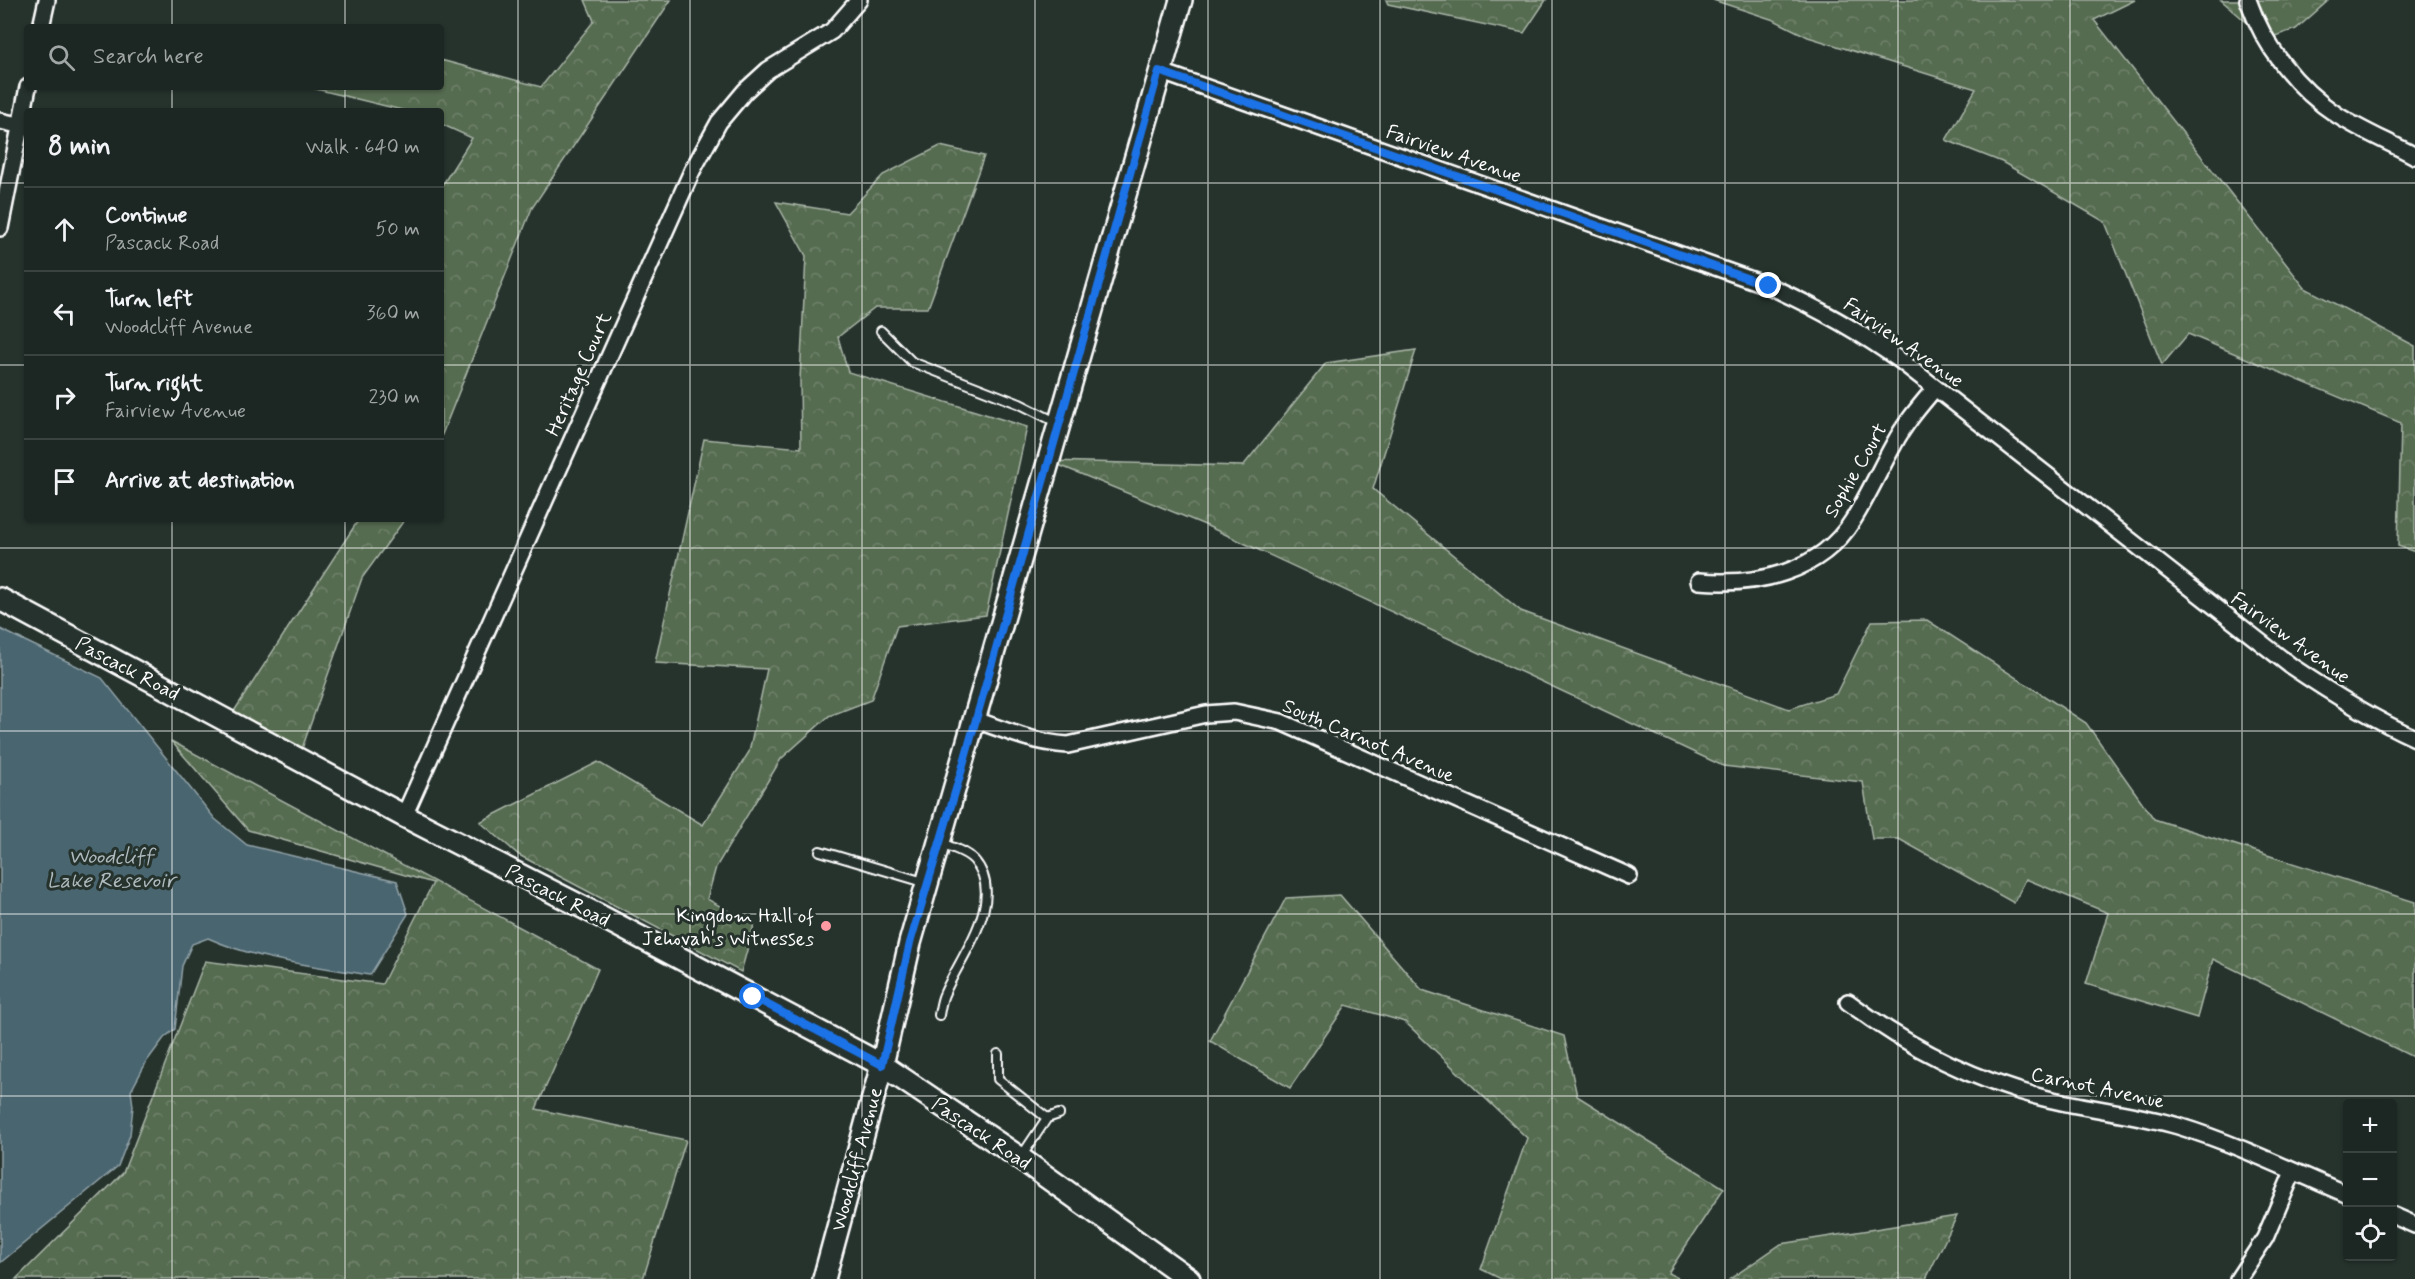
<!DOCTYPE html>
<html lang="en">
<head>
<meta charset="utf-8">
<style>
	:root { --surface:#1c2622; --page:#29322f; --text:#f1f3f6; --muted:#a0a5a5; --line:#3a4340 }
	body { margin:0; font-family:Mynerve,sans-serif; background:var(--page); color:var(--text) }
	.controls { position:absolute; right:18px; bottom:18px; display:grid; overflow:hidden; border-radius:6px; box-shadow:0 2px 4px #0004 }
	.controls button { width:54px; height:54px; display:grid; place-items:center; padding:0; border:0; border-bottom:2px solid var(--line); background:var(--surface); color:var(--text); font:30px sans-serif }
	.stop { position:absolute; width:18px; height:18px; margin:-14px; border:4px solid #1a73e8; border-radius:50%; background:#fff }
	.stop.end { background:#1a73e8; border-color:#fff; box-shadow:0 2px 6px #0008 }
	.list { margin:0; padding:0; list-style:none }
	h2 { display:flex; justify-content:space-between; align-items:center; height:78px; margin:0; padding:0 24px; font-size:26px }
	h2 small { font-size:20px; font-weight:400; color:var(--muted) }
	.list li { display:grid; grid-template-columns:39px 1fr auto; gap:18px; align-items:center; box-sizing:border-box; height:84px; padding:0 24px; border-top:2px solid var(--line) }
	.list b { display:block; font-size:22px; white-space:nowrap }
	.list p { margin:0; font-size:20px; white-space:nowrap; color:var(--muted) }
	.list em { font-size:20px; font-style:normal; color:var(--muted) }
	.icon { flex:none; width:33px; height:33px; fill:none; stroke:currentColor; stroke-width:2; stroke-linecap:round; stroke-linejoin:round }
	.map { position:relative; flex:none; width:2415px; height:1279px; overflow:hidden }
	.search { position:absolute; background:var(--surface); box-shadow:0 2px 4px #0004; left:24px; top:24px; width:420px; height:66px; display:flex; align-items:center; gap:15px; box-sizing:border-box; padding:0 21px; border-radius:6px; color:var(--muted); font-size:22px }
	.panel { position:absolute; background:var(--surface); box-shadow:0 2px 4px #0004; left:24px; top:108px; width:420px; height:414px; border-radius:6px }
	.map>svg:first-child { display:block }
</style>
</head>
<body>
<div class="map">
<svg width="2415" height="1279" viewBox="0 0 2415 1279">
	<defs>
		<pattern id="forest-crowns" width="20" height="18" patternUnits="userSpaceOnUse" patternTransform="scale(1.5)"><rect width="20" height="18" fill="#566c51"/><path d="M2 6a3 3 0 1 1 6 0M12 15a3 3 0 1 1 6 0" fill="none" stroke="#6f826b"/></pattern>
	</defs>
	<rect width="100%" height="100%" fill="#26332d"/>
	<filter id="ink" filterUnits="userSpaceOnUse"><feTurbulence type="fractalNoise" baseFrequency=".0167" numOctaves="2"/><feDisplacementMap in="SourceGraphic" scale="12" xChannelSelector="R" yChannelSelector="G"/><feConvolveMatrix kernelMatrix="1 2 1 2 8 2 1 2 1" color-interpolation-filters="sRGB"/></filter>
	<g filter="url(#ink)">
		<path fill="url(#forest-crowns)" stroke="#aab6a8" stroke-width="1.5" d="M585 0H671L532 208 441 437V187L472 138 441 124V111H406L308 87H441V60L541 87 594 21Z
			M1386 0H1546L1524 33 1388 4Z
			M1713 0H2135L2094 20 2305 288 2415 346V552L2398 546 2401 423 2188 334 2162 365 2105 222 2002 162 1946 140 1976 89 1808 37 1774 20Z
			M2221 0H2329L2296 29 2266 39Z
			M940 146 984 156 928 308H875L838 337 848 372 1027 427 986 615 897 626 871 700 829 716 781 759 716 867 707 899 754 925 741 972 519 855 480 822 598 762 703 825 749 752 767 669 655 663 704 439 801 448 800 380 806 256 776 202 847 213 883 175Z
			M1416 350 1373 489 1521 611 1789 709 1836 694 1872 621 1927 620 2086 723 2154 819 2415 902V1058L2213 959 2197 1018 2086 984 2108 913 2026 879 2014 903 1899 839H1872L1863 782 1723 766 1205 525 1049 461 1243 466 1326 363Z
			M359 519H405L362 578 298 760 227 722Z
			M171 741 598 969 536 1109 686 1140 643 1279H16L123 1173 205 961 382 984 433 883 248 830Z
			M1340 895 1422 990 1564 1036 1577 1096 1724 1188 1668 1273 1680 1279H1501L1481 1269 1527 1138 1405 1022 1346 1005 1290 1088 1210 1041 1286 898Z
			M1957 1216 1926 1279H1730L1781 1244Z"/>
		<path fill="#4a656f" stroke="#92a3a9" stroke-width="1.5" d="M0 629 102 678 215 819 247 845 397 881 408 914 370 975C316 966 259 961 208 938L192 944 182 966 175 1029 164 1038 147 1061 131 1091 133 1106 130 1135 118 1166 0 1263Z"/>
		<g fill="none" stroke-linecap="round" stroke-linejoin="round">
			<defs>
				<path id="lane" d="M881 331 912 362 1020 404 1058 423
					M820 851 927 883
					M939 1015C940 1009 941 1003 943 997 957 960 1009 900 974 860 966 851 952 848 942 843
					M998 1054V1079L1047 1118
					M1021 1157 1047 1118 1059 1114"/>
				<path id="street" d="M2248 0C2264 46 2296 88 2337 115 2362 131 2389 142 2415 156
					M41 27 47 0
					M1159 71 1769 286C1816 307 1859 331 1901 361L2291 666C2331 693 2371 718 2415 738
					M0 121 27 127
					M0 228 28 87
					M1699 581C1757 586 1820 573 1853 520 1868 496 1880 469 1894 444 1905 423 1920 406 1935 388
					M976 720C1006 731 1036 743 1068 745L1206 714 1234 712 1281 722 1629 876
					M404 816 692 171 719 122 745 91 768 70 832 31 859 0
					M1848 1002C1908 1047 1972 1080 2044 1098 2088 1109 2134 1113 2178 1126 2237 1144 2292 1171 2348 1195
					M2392 1215 2415 1225
					M2238 1279 2265 1238 2293 1172"/>
				<path id="secondary" d="M0 599 404 816 602 917 882 1065 1020 1158 1189 1279
					M824 1279 882 1065 910 943 1181 0"/>
			</defs>
			<use href="#lane" stroke="#fff" stroke-width="12"/>
			<use href="#street" stroke="#fff" stroke-width="20"/>
			<use href="#secondary" stroke="#fff" stroke-width="26"/>
			<use href="#lane" stroke="#26332d" stroke-width="8"/>
			<use href="#street" stroke="#26332d" stroke-width="15"/>
			<use href="#secondary" stroke="#26332d" stroke-width="21"/>
		</g>
	</g>
	<g fill="none" stroke-linecap="round" stroke-linejoin="round" filter="url(#ink)">
		<path stroke="#1a73e8" stroke-width="8" d="M753 997 882 1065 910 943 962 769 1159 71 1769 286"/>
	</g>
	<path fill="none" stroke="#fff" stroke-width="1.5" stroke-opacity="0.55" d="M172 0V27M345 0V27M518 0V1279M690 0V1279M862 0V1279M1035 0V1279M1208 0V1279M1380 0V1279M1552 0V1279M1725 0V1279M1898 0V1279M2070 0V1279M2242 0V1279M172 87V111M345 87V111M0 183H27M441 183H2415M0 365H27M441 365H2415M172 519V1279M345 519V1279M0 548H2415M0 731H2415M0 914H2415M0 1096H2415"/>
	<circle fill="#ff9aa2" stroke="#26332d" stroke-width="2" cx="826" cy="926" r="6"/>
	<g text-anchor="middle" stroke-width="6" stroke-linejoin="round" paint-order="stroke">
		<g font-size="20" fill="#fff" stroke="#26332d">
			<text transform="translate(1454 153) rotate(19)" y="7">Fairview Avenue</text>
			<text transform="translate(1904 342) rotate(35)" y="7">Fairview Avenue</text>
			<text transform="translate(578 374) rotate(-66)" y="7">Heritage Court</text>
			<text transform="translate(1855 470) rotate(-60)" y="7">Sophie Court</text>
			<text transform="translate(2291 637) rotate(36)" y="7">Fairview Avenue</text>
			<text transform="translate(128 668) rotate(28)" y="7">Pascack Road</text>
			<text transform="translate(1369 740) rotate(23)" y="7">South Carnot Avenue</text>
			<text transform="translate(558 895) rotate(27)" y="7">Pascack Road</text>
			<text transform="translate(2098 1087) rotate(12)" y="7">Carnot Avenue</text>
			<text transform="translate(982 1133) rotate(34)" y="7">Pascack Road</text>
			<text transform="translate(856 1159) rotate(-75)" y="7">Woodcliff Avenue</text>
		</g>
		<g font-size="20" fill="#fff" stroke="#26332d" text-anchor="end">
			<text x="814" y="922">Kingdom Hall of<tspan x="814" dy="23">Jehovah's Witnesses</tspan></text>
		</g>
		<g font-size="21" font-style="italic" fill="#aebabe" stroke="#26332d">
			<text x="111" y="863">Woodcliff<tspan x="111" dy="24">Lake Resevoir</tspan></text>
		</g>
	</g>
</svg>
<div class="controls">
<button>+</button>
<button>−</button>
<button><svg class="icon" aria-label="locate" viewBox="0 0 24 24"><circle cx="12" cy="12" r="6"/><path d="M12 2v4M12 18v4M2 12h4M18 12h4"/></svg></button>
</div>
<div class="stop" style="left:753px;top:997px"></div>
<div class="stop end" style="left:1769px;top:286px"></div>
<div class="search"><svg class="icon" aria-label="search" viewBox="0 0 24 24"><circle cx="10" cy="10" r="6"/><path d="M15 15l6 6"/></svg>Search here</div>
<section class="panel">
<h2>8 min<small>Walk · 640 m</small></h2>
<ul class="list">
<li><svg class="icon" aria-label="ahead" viewBox="0 0 24 24"><path d="M12 20V5M6 11l6-6 6 6"/></svg><div><b>Continue</b><p>Pascack Road</p></div><em>50 m</em></li>
<li><svg class="icon" aria-label="left" viewBox="0 0 24 24"><path d="M17 20v-9H6M10 6l-5 5 5 5"/></svg><div><b>Turn left</b><p>Woodcliff Avenue</p></div><em>360 m</em></li>
<li><svg class="icon" aria-label="right" viewBox="0 0 24 24"><path d="M7 20v-9h11M14 6l5 5-5 5"/></svg><div><b>Turn right</b><p>Fairview Avenue</p></div><em>230 m</em></li>
<li><svg class="icon" aria-label="arrive" viewBox="0 0 24 24"><path d="M6 21V4h12l-3 4 3 4H6"/></svg><div><b>Arrive at destination</b></div></li>
</ul>
</section>
</div>
</body>
</html>
